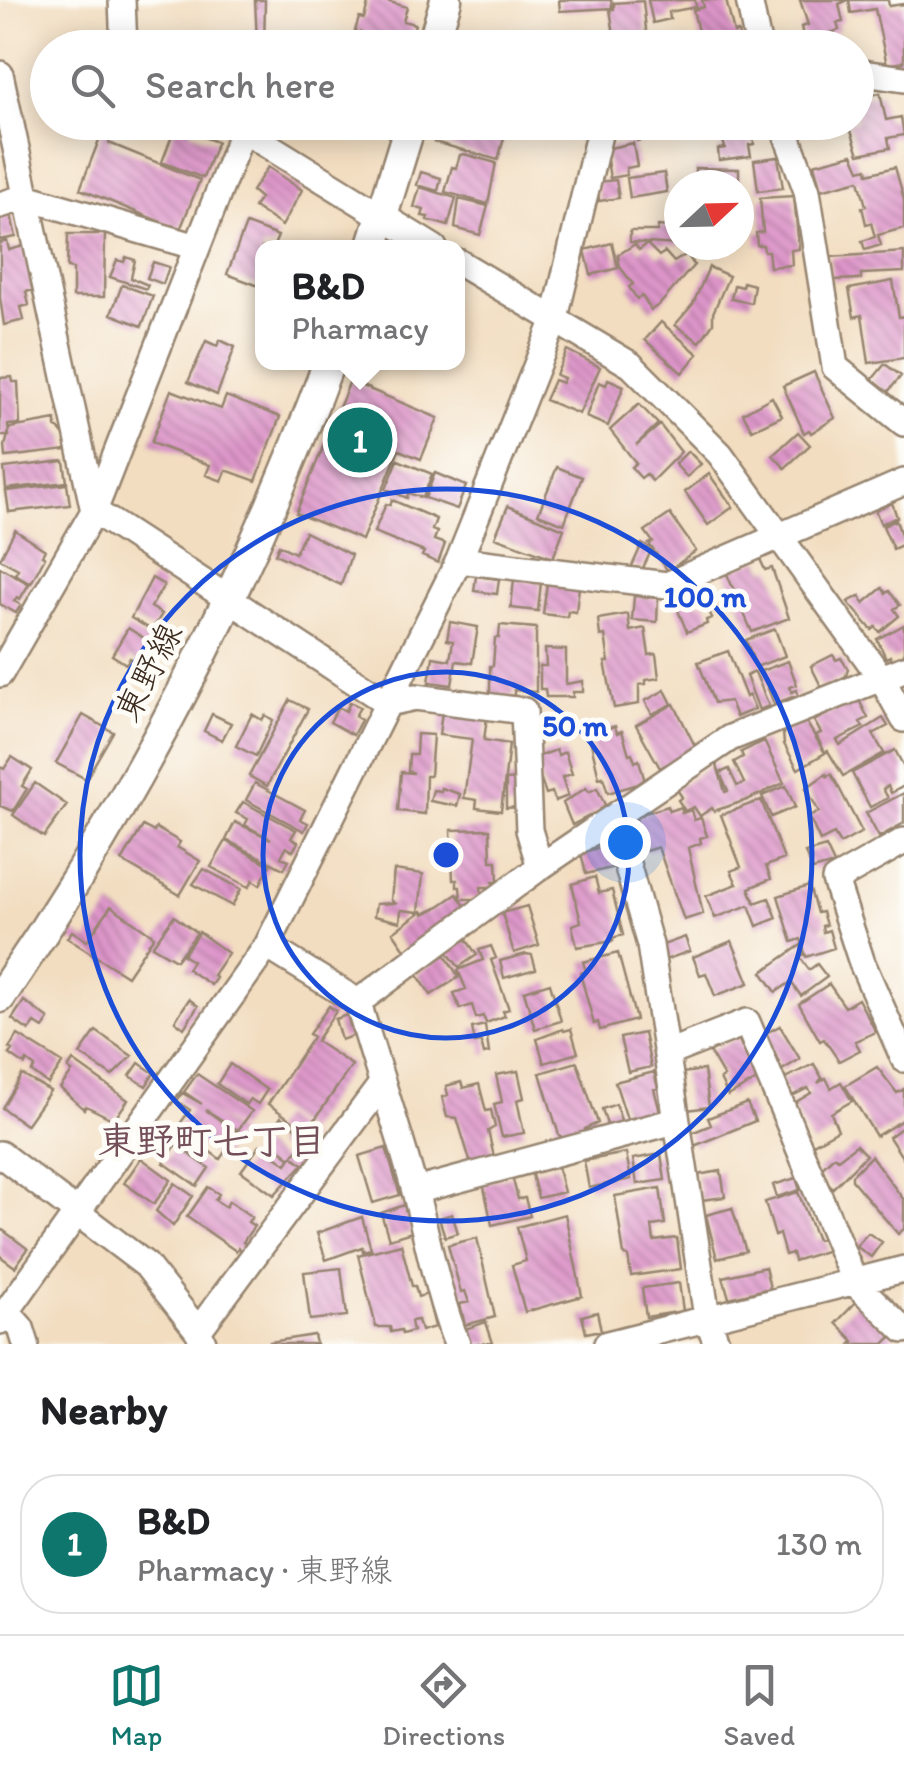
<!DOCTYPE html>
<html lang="en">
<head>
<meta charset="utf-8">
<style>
	:root { --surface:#fff; --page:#f6f6f6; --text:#202124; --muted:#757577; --line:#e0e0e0; --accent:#0f766e }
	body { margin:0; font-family:Itim,"Klee One",sans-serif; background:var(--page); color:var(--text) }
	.compass { position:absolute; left:664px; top:170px; width:90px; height:90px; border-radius:50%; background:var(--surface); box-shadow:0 5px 25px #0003; rotate:68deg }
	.you { position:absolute; left:625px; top:842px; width:35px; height:35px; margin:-25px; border:8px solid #fff; border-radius:50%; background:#1a73e8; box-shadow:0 0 0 15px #1a73e833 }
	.badge { display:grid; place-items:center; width:65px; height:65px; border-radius:50%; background:var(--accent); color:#fff; font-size:32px; font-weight:700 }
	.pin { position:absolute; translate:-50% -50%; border:5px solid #fff; box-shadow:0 2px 10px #0006 }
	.popup { position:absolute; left:255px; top:240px; width:210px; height:130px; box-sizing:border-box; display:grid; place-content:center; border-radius:20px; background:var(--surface); filter:drop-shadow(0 2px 8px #0005); font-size:32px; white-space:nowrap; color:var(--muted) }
	.popup b { font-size:38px; color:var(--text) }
	.popup::after { content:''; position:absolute; left:50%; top:100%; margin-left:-20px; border:20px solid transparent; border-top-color:var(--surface) }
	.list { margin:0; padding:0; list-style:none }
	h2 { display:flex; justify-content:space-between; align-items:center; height:130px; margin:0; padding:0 40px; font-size:42px }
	h2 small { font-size:32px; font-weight:400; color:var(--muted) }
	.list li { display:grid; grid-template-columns:65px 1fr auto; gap:30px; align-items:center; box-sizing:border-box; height:140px; margin:0 20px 20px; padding:0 20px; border:2px solid var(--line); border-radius:40px }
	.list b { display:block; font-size:38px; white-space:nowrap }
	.list p { margin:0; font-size:32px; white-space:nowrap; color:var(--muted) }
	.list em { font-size:32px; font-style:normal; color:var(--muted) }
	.icon { flex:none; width:55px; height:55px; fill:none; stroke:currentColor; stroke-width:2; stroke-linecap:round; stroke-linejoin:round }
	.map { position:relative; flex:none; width:904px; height:1344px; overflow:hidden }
	.search { position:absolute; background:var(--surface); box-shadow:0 5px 25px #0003; left:30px; right:30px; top:30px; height:110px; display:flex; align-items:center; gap:25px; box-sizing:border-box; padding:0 35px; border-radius:55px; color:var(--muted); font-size:38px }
	.sheet { height:290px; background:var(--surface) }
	nav { display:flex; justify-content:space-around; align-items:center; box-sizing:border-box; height:140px; border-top:2px solid var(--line); background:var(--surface); font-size:28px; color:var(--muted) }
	nav a { display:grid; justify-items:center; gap:5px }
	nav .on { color:var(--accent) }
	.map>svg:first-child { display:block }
</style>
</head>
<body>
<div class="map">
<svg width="904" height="1344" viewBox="0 0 904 1344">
	<defs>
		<pattern id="building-back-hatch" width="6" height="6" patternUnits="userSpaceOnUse" patternTransform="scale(2.5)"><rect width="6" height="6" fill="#dd95c9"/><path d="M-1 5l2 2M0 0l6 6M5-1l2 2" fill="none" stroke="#b47aa3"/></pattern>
	</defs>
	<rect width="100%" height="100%" fill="#fdfcf7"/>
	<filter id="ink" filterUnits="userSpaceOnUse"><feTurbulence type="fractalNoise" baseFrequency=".01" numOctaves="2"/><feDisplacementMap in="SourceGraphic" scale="20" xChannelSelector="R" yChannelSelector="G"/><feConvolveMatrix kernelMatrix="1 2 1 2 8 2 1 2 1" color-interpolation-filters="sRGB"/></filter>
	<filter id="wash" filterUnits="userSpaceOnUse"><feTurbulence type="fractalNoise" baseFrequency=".0048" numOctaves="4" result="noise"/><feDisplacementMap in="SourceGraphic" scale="40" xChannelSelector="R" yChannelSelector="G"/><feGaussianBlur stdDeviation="2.25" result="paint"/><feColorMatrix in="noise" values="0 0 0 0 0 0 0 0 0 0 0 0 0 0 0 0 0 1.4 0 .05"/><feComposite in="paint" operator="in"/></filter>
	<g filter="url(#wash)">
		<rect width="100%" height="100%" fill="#f2ddc0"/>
		<g id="blocks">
			<path fill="url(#building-back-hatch)" d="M255 0H265L264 48H254L257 42Z
				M369 0H383L407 7 403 21 415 24 408 48 355 31 359 18 364 19Z
				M559 0H611L612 8 560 11Z
				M648 0H695L696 7 669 12 670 19 653 23Z
				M702 0H726L734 33 738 32 742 48H705L701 44 693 10 704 7Z
				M800 0H848L839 4 843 22 837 23 839 30 809 41 804 40 801 27 808 25Z
				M849 0H888L889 6 904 4V62L887 65 875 9 851 13Z
				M643 1 648 48H616L610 9H614V3Z
				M481 31 523 41 521 48H473Z
				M880 93 886 120 901 117 904 135 888 138 890 148 859 154 848 122H856V98Z
				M106 122H117L109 143 200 180 180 230 80 189Z
				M177 122H193L189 134 190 132 217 142 203 178 162 162Z
				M447 122H505L503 129 506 130 498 160 434 142 437 133 444 135Z
				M633 122H656L659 136 637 141Z
				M718 122H752L754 144 749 145 751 156 719 160 718 149 725 148Z
				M633 143 637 166 626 168 627 175 610 178 605 149Z
				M464 154 496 163 488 204 445 192 452 167 456 168 460 155Z
				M853 154 860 170 867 168 868 174 895 167 904 199V228L878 235 881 245 865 250 862 241 875 237 871 223 866 224 862 207 866 206 859 180 821 190 814 164Z
				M778 157 783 188 758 191 754 160Z
				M268 167 302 190 282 226 254 207 260 198 252 191Z
				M695 168 739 169V185H695Z
				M421 172 441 178 438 191 417 185Z
				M664 173 667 192 630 198 627 178Z
				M616 180 619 198 599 201 597 182Z
				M420 187 456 198 448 226 427 220 428 217 422 216 424 210 414 207Z
				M794 196 799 249 791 250 792 265 770 267 768 251H764L763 245H757L756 233 763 232 760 198Z
				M459 199 488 206 480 235 455 228Z
				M11 215 16 237 0 240V218Z
				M246 224 278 236 273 248H262V276L259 286 227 274Z
				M658 226 679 228V245L630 242V231H657Z
				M68 234H105L104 297H73V269L67 268Z
				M7 241 9 250 24 246 33 290 26 292 29 305 21 307 24 320 4 325 0 298V243Z
				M612 243 618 268 591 275 585 250Z
				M635 244 639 250 647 244 659 256 665 252 674 262 687 254 694 265 660 304 651 310 642 296 637 299 629 287 633 284 620 267 618 255Z
				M904 252V272L861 274V279L832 280 830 257Z
				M126 257 135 260 131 278 148 285 146 289 110 277 117 260 124 262Z
				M153 262 169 267 163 284 147 278Z
				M709 267 729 276 713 313V323L700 342 675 325 693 304Z
				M893 281 899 317 904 316V358L869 363 862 315 854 317 849 289Z
				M743 282 754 285 751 303 731 299 734 285 742 287Z
				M122 285 153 296 142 326 111 314Z
				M661 322 698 354 682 373 645 340Z
				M220 340 235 347 217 395 188 382 206 341 217 346Z
				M567 350 600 367 579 414 545 400 554 380 562 383 564 378 556 375Z
				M885 364 901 376 887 393 871 381Z
				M814 372 835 418 811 433 809 430 804 433 783 386Z
				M12 377 13 382H18L20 424 8 425 9 436H0V378Z
				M608 379 624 386 608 426 586 417 599 382 606 385Z
				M350 381 438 418 421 459 399 450 362 540 296 513Z
				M171 390 221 409 226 396 280 417 256 481 226 470 222 481 206 475 210 465 151 443Z
				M772 397 782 416 752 430 743 413Z
				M639 404 658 424 636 445 660 425 681 452 652 481 646 474 641 478 631 467 636 463 610 430Z
				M56 420V427L65 436 67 450 6 457 5 446 10 428Z
				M798 432 810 445 785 468 773 455Z
				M688 451 701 464 687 477 675 464Z
				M398 460 432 474 423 498 408 493 407 498 386 489Z
				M64 461 67 482 6 489 4 468Z
				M557 467 582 477 564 524 538 514Z
				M435 473 466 486 457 509 425 498Z
				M709 474 733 507 708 525 685 492Z
				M67 484 70 505 9 512 6 491Z
				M392 500 436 519 432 530 437 532 434 540 445 544 438 563 422 556 424 552 374 532 386 504 390 505Z
				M892 503 897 517 881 524 875 510Z
				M508 506 564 529 553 558 495 537Z
				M670 514 696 551 668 571 649 544 653 542 645 531Z
				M896 520 904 544 893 549 883 526Z
				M15 530 45 550 42 555 45 557 31 583 15 574 18 569 0 559Z
				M305 532 351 555 341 585 275 554 279 545 295 553Z
				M642 544 652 549 642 570 632 566Z
				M760 559 765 570 772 568 789 618 752 632 726 572Z
				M0 567 29 584 20 599 17 597 14 601 21 605 16 613 0 604Z
				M476 576 499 579 497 594 474 591Z
				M152 578 164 585 151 607 162 614 152 630 131 618Z
				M514 579 541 582 538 611 511 608Z
				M547 583 579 587 576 612 568 611 567 617 543 614Z
				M692 587 699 604 705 601 712 618 706 620 707 624 687 632 672 596Z
				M882 588 886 593 889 591 900 605 894 609 899 616 880 632 876 627 872 630 848 602 860 596 864 603Z
				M634 596 658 598 657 622 632 620Z
				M628 614 630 631 645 628 649 655 656 654 659 678 646 680V684L639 685V704L614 708 605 662H609L605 635 600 636 598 619Z
				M450 622 478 627 472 663 456 661 452 685 429 682 433 657 450 660 453 641 447 640Z
				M500 625 536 628V692L514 690V696L490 695V666H493L495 638H499Z
				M904 625V654L892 660 890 656 886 658 877 639Z
				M128 628 150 642 141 656 147 660 143 666 130 658 126 664 112 655Z
				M775 629 785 656 756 667 746 640Z
				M545 649 566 650V684L583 681V692H573V697H546L545 689H540V666H546Z
				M728 651 746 697 749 695 755 709 736 717 730 701 714 703 698 662Z
				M833 655 836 660 841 658 848 669 846 676 822 688 811 666Z
				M788 661 797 685 790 687 792 692 797 690 798 695 774 704 761 671Z
				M755 672 769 706 759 710 746 676Z
				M665 690 672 704 652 714 645 701Z
				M858 698 868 718 860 722 863 727 837 740 840 745 883 718 888 726 873 734 884 753 843 776 828 751 825 752 816 735 821 733 814 721Z
				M290 700 308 709 267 786 249 776Z
				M350 702 360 707 355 716 361 720 353 735 330 722 338 707 346 711Z
				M674 704 696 748 660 768 636 725Z
				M442 711 487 717 484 740 509 744 501 811 476 808 477 800 464 798 472 739 439 735Z
				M212 714 231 723 222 740 204 731Z
				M252 714 262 720 265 715 273 720 256 756 236 746Z
				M83 715 113 732 86 779 56 763Z
				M805 720 825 753 798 769 784 744 783 732Z
				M615 726 617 733 622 731 629 754 632 753 635 762 639 760 645 782 608 793 603 777 599 778 589 734Z
				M417 734 433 735 430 776H426L425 814 398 811 401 772 414 773 408 771 409 755H416Z
				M764 741 784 783 747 800 714 811 712 808 700 816 694 807 685 811 678 800 682 797 676 788 716 762 725 792 728 791 720 773 729 769 737 786 744 783 734 762 743 757 741 752Z
				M556 750 558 755 565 752 572 774 562 777 568 796 555 801 552 792 546 794 535 762 537 757Z
				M895 750 904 767V786L891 793 888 786 883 789 888 798 870 807 852 773Z
				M12 757 32 770 22 786 27 789 13 811 0 806V767L4 769Z
				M826 774 827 776 831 774 837 784 862 832 840 844 834 834 820 841 809 817 819 812 806 788Z
				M518 779 519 807 506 808V780Z
				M35 783 67 805 44 837 13 815Z
				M255 783 305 810 300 819 308 823 304 831 246 800Z
				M786 786 795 807 771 817 762 796Z
				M441 788 460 794 457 806 430 801 433 790 441 791Z
				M586 788 589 792 597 788 606 807 572 825 563 803Z
				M904 793V823L879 837 866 813Z
				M761 800 784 859 766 866 771 879 749 888 755 903 769 898 777 918 757 926 749 905 715 918 706 896 737 884 731 871 741 867 721 815Z
				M243 802 296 830 291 838 298 842 293 851 286 847 281 857 289 860 284 869 226 840 235 822 271 839 245 825 248 819 236 813Z
				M668 806 669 811 682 807V813L691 810 694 820 701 818 707 836 700 838 701 843 688 848 703 914 684 920 658 847 646 851 645 847 642 848 634 823 637 822 635 816Z
				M143 826 154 832 156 828 180 842 177 847 200 861 180 895 122 861Z
				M490 829 491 861H497L498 882H493L494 887H481L482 899H461L460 887H457V880H453L451 830Z
				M226 841 270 865 260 885 253 880 249 887 211 867Z
				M610 844 615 867 586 874 581 853Z
				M826 847 834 864 813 870 805 853Z
				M204 869 241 889 232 906 193 884Z
				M394 870 423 874 419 912 401 910 400 922 374 916 376 904 395 903 391 900Z
				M595 877 599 893 612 890 623 935 612 938 613 941 577 947 572 925 581 922 572 884Z
				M809 886 817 913 822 912 826 925 822 926 823 932 829 930 834 948 806 957 801 939 792 942 778 896Z
				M457 894 467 909 406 951 393 932 422 911 424 914 435 909Z
				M111 906 154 936 127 976 67 938 72 931 87 941Z
				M527 906 539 945 514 953 502 913Z
				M174 916 197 933 176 960 152 946Z
				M199 932 228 953 213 975 216 978 211 985 187 969 192 961 183 955Z
				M685 937 690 951 665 960 660 946Z
				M466 939 477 955 459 967 447 952Z
				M732 941 749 983 715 996 706 973 700 975 693 957Z
				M801 945 804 954 800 957 809 970 817 964 827 977 801 996 791 982 776 992 762 972Z
				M491 946 496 958 491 960 509 1009 503 1011 505 1016 486 1023 483 1016 476 1018 472 1005 460 1009 454 993 466 989 458 970 483 960 479 950Z
				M618 953 636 1020 600 1030 598 1022 594 1024 580 973 586 971 583 962Z
				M526 954 532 955 536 969 504 978 500 961Z
				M445 955 459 977 431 995 417 974Z
				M550 983 561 1021 535 1029 524 991Z
				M829 984 845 1007 858 999 876 1032 855 1041 860 1050 839 1061 824 1039 820 1041 799 1004Z
				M189 999 198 1006 184 1028 175 1021Z
				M24 1001 49 1019 43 1028 35 1023 29 1031 12 1019Z
				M329 1006 336 1011 316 1041 352 1065 307 1131 268 1104 313 1037 309 1034Z
				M347 1015 353 1036 341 1040 335 1019Z
				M485 1025 489 1053 484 1054 481 1042 475 1043 472 1028Z
				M780 1026 800 1059 782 1070 762 1035Z
				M563 1029 564 1031 571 1029 578 1053 544 1063 537 1039Z
				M96 1031 132 1056 112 1076 80 1054Z
				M644 1033 651 1067 628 1072 620 1038Z
				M18 1035 63 1063 48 1084 32 1072 35 1067 27 1061 25 1065 9 1054 12 1050 9 1048Z
				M738 1038 757 1080 728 1096 720 1079 724 1077 709 1051Z
				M73 1061 128 1100 114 1120 86 1106 84 1109 60 1088 72 1072 68 1069Z
				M577 1062 598 1123 585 1129 587 1134 563 1138 559 1135 540 1073Z
				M139 1063 154 1073 146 1086 130 1076Z
				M230 1064 267 1090 258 1104 250 1099 246 1104 217 1084Z
				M814 1064 822 1078 818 1083 826 1078 831 1088 841 1082 852 1101 831 1113 838 1130 813 1144 791 1105 811 1093 808 1088 790 1097 781 1080Z
				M877 1067 897 1093 904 1089V1119L876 1136 845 1086Z
				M704 1070 709 1107 687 1110 682 1073Z
				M518 1071 524 1098 517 1100 524 1133 502 1137 494 1104 502 1102 496 1075Z
				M654 1072 658 1088 654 1089 660 1112 627 1119 615 1082Z
				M197 1074 252 1111 238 1130 206 1110 238 1133 220 1159 177 1128 190 1110 177 1101 182 1093 202 1104 184 1092Z
				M22 1075 50 1091 26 1125 2 1108Z
				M461 1082 463 1088 479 1084 486 1111 491 1110 495 1127 488 1131 495 1161 472 1167 457 1118 447 1117 442 1097 448 1095 446 1086Z
				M747 1103 755 1121 694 1146 689 1134 711 1125 708 1118Z
				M616 1104 623 1127 609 1131 602 1109Z
				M281 1117 310 1139 300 1153 297 1150 292 1156 303 1164 274 1195 241 1171 260 1145 287 1164 291 1158 274 1145 279 1138 270 1132Z
				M904 1126V1160L889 1137Z
				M176 1145 209 1168 197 1186 164 1163Z
				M856 1145 866 1155 833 1188 817 1172 834 1156 838 1159Z
				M386 1148 400 1195 373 1203 359 1156Z
				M626 1153 631 1179 589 1188 584 1161Z
				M661 1154 665 1180 637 1184 633 1159Z
				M871 1156 904 1200V1229L898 1234 852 1180V1175Z
				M141 1158 171 1180 154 1204 124 1183Z
				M557 1165 564 1192 538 1198 531 1171Z
				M721 1171 725 1197 701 1200 697 1175Z
				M512 1176 518 1199 525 1198 530 1216 492 1225 483 1183Z
				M796 1178 800 1190 777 1197 773 1185Z
				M175 1183 193 1196 173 1226 156 1211Z
				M208 1187 219 1194 215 1200 226 1207 229 1201 252 1217 248 1222 254 1226 243 1242 246 1245 242 1251 238 1248 236 1251 187 1217Z
				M660 1188 665 1224 652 1226 654 1241 677 1238 681 1269 631 1276 628 1256 624 1255 615 1196Z
				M798 1192 817 1240 825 1238 829 1250 794 1261 792 1253 785 1255 779 1234 775 1236 765 1202Z
				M404 1205 412 1232 389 1239 381 1213Z
				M732 1208 746 1251 717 1259 706 1215Z
				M452 1214 458 1233 445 1237 439 1218Z
				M565 1214 582 1296 525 1312 512 1265 526 1261 517 1227Z
				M362 1217 371 1249 363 1251 362 1247 326 1260 317 1233Z
				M0 1228 28 1249 15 1267 0 1256Z
				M868 1233 882 1242 871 1257 856 1246Z
				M477 1238 495 1317 465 1325 460 1304 469 1302 465 1291 461 1292 448 1245Z
				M401 1244 412 1286H415L418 1297 427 1294 435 1327 421 1331 418 1320 411 1321 413 1331 402 1334 401 1330 391 1332 390 1327H376L358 1255Z
				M765 1267 770 1288 729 1298 723 1277Z
				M341 1268 347 1316 310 1320 304 1272Z
				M679 1283 683 1311 646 1317 642 1288Z
				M859 1299 894 1334 884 1344H851L854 1341 836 1323Z
				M597 1312 601 1330 586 1333 582 1316Z
				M486 1322 493 1343 470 1344 465 1329Z
				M314 1335 316 1344H270V1342Z"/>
		</g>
	</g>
	<g filter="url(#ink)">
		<use href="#blocks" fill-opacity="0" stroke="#96846f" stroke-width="2.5"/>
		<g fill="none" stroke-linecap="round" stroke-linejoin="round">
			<defs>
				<path id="minor" d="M122 0 124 48
					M749 0 759 48
					M856 72 904 79
					M0 74 94 511 388 703 415 697 524 711 529 830 540 867
					M230 122 434 248
					M782 122 807 191 835 367 904 423
					M0 205 26 197 197 247
					M458 262 631 365 720 454 882 679 904 719
					M459 560 667 585 904 482
					M0 674 94 511 243 130
					M614 818 650 945 707 1317 717 1344
					M904 841 835 880 862 963 904 1059
					M267 946 358 1002C376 1067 399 1130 416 1195 429 1245 438 1296 457 1344
					M358 1002 540 867 730 738 904 669
					M668 1053 747 1022 855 1283 904 1330
					M0 1154 146 1265 198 1331 203 1342
					M415 1191 675 1121
					M7 1312 21 1328 26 1344
					M0 1321 267 946 459 560 554 322 602 122
					M198 1331 381 1085
					M607 1344 904 1269"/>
				<path id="tertiary" d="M432 48 446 0
					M372 248 411 122
					M0 997C133 802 247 584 329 362"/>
			</defs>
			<use href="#minor" stroke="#96846f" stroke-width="30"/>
			<use href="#tertiary" stroke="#96846f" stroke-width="35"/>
			<use href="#minor" stroke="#fff" stroke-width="25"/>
			<use href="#tertiary" stroke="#fff" stroke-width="30"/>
		</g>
	</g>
	<g fill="none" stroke="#1d4ed8" stroke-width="5">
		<circle cx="446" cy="855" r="183"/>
		<circle cx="446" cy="855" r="366"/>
	</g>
	<g text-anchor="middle" stroke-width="10" stroke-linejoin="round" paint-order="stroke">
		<g font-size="35" fill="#3b2a1e" stroke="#fdfcf7">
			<text transform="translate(148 672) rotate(-63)" y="12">東野線</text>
		</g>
		<g font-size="38" font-weight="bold" fill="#744f5a" stroke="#fdfcf7">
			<text x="212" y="1154">東野町七丁目</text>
		</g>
	</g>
	<circle cx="446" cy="855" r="15" fill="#1d4ed8" stroke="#fdfcf7" stroke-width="5"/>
	<g font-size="30" text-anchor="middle" font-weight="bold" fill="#1d4ed8" stroke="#fdfcf7" stroke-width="10" stroke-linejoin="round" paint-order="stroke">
		<text x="705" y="607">100 m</text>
		<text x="575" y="736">50 m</text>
	</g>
</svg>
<svg class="compass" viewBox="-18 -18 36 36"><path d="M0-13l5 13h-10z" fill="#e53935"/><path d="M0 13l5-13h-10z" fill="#757577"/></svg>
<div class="you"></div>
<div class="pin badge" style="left:360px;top:440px">1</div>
<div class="popup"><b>B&amp;D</b>Pharmacy</div>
<div class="search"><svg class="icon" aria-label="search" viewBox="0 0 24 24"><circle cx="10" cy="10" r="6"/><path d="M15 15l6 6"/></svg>Search here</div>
</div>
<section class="sheet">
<h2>Nearby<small></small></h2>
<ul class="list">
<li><span class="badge">1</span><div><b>B&amp;D</b><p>Pharmacy · 東野線</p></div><em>130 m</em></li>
</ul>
</section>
<nav>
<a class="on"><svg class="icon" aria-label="map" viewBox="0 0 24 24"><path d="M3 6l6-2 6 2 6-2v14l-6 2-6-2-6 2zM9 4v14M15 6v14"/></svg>Map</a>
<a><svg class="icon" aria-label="directions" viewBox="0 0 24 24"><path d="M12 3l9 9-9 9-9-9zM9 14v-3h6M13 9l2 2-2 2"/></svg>Directions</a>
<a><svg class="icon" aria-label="saved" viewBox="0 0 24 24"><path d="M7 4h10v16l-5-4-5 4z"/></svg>Saved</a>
</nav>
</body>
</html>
